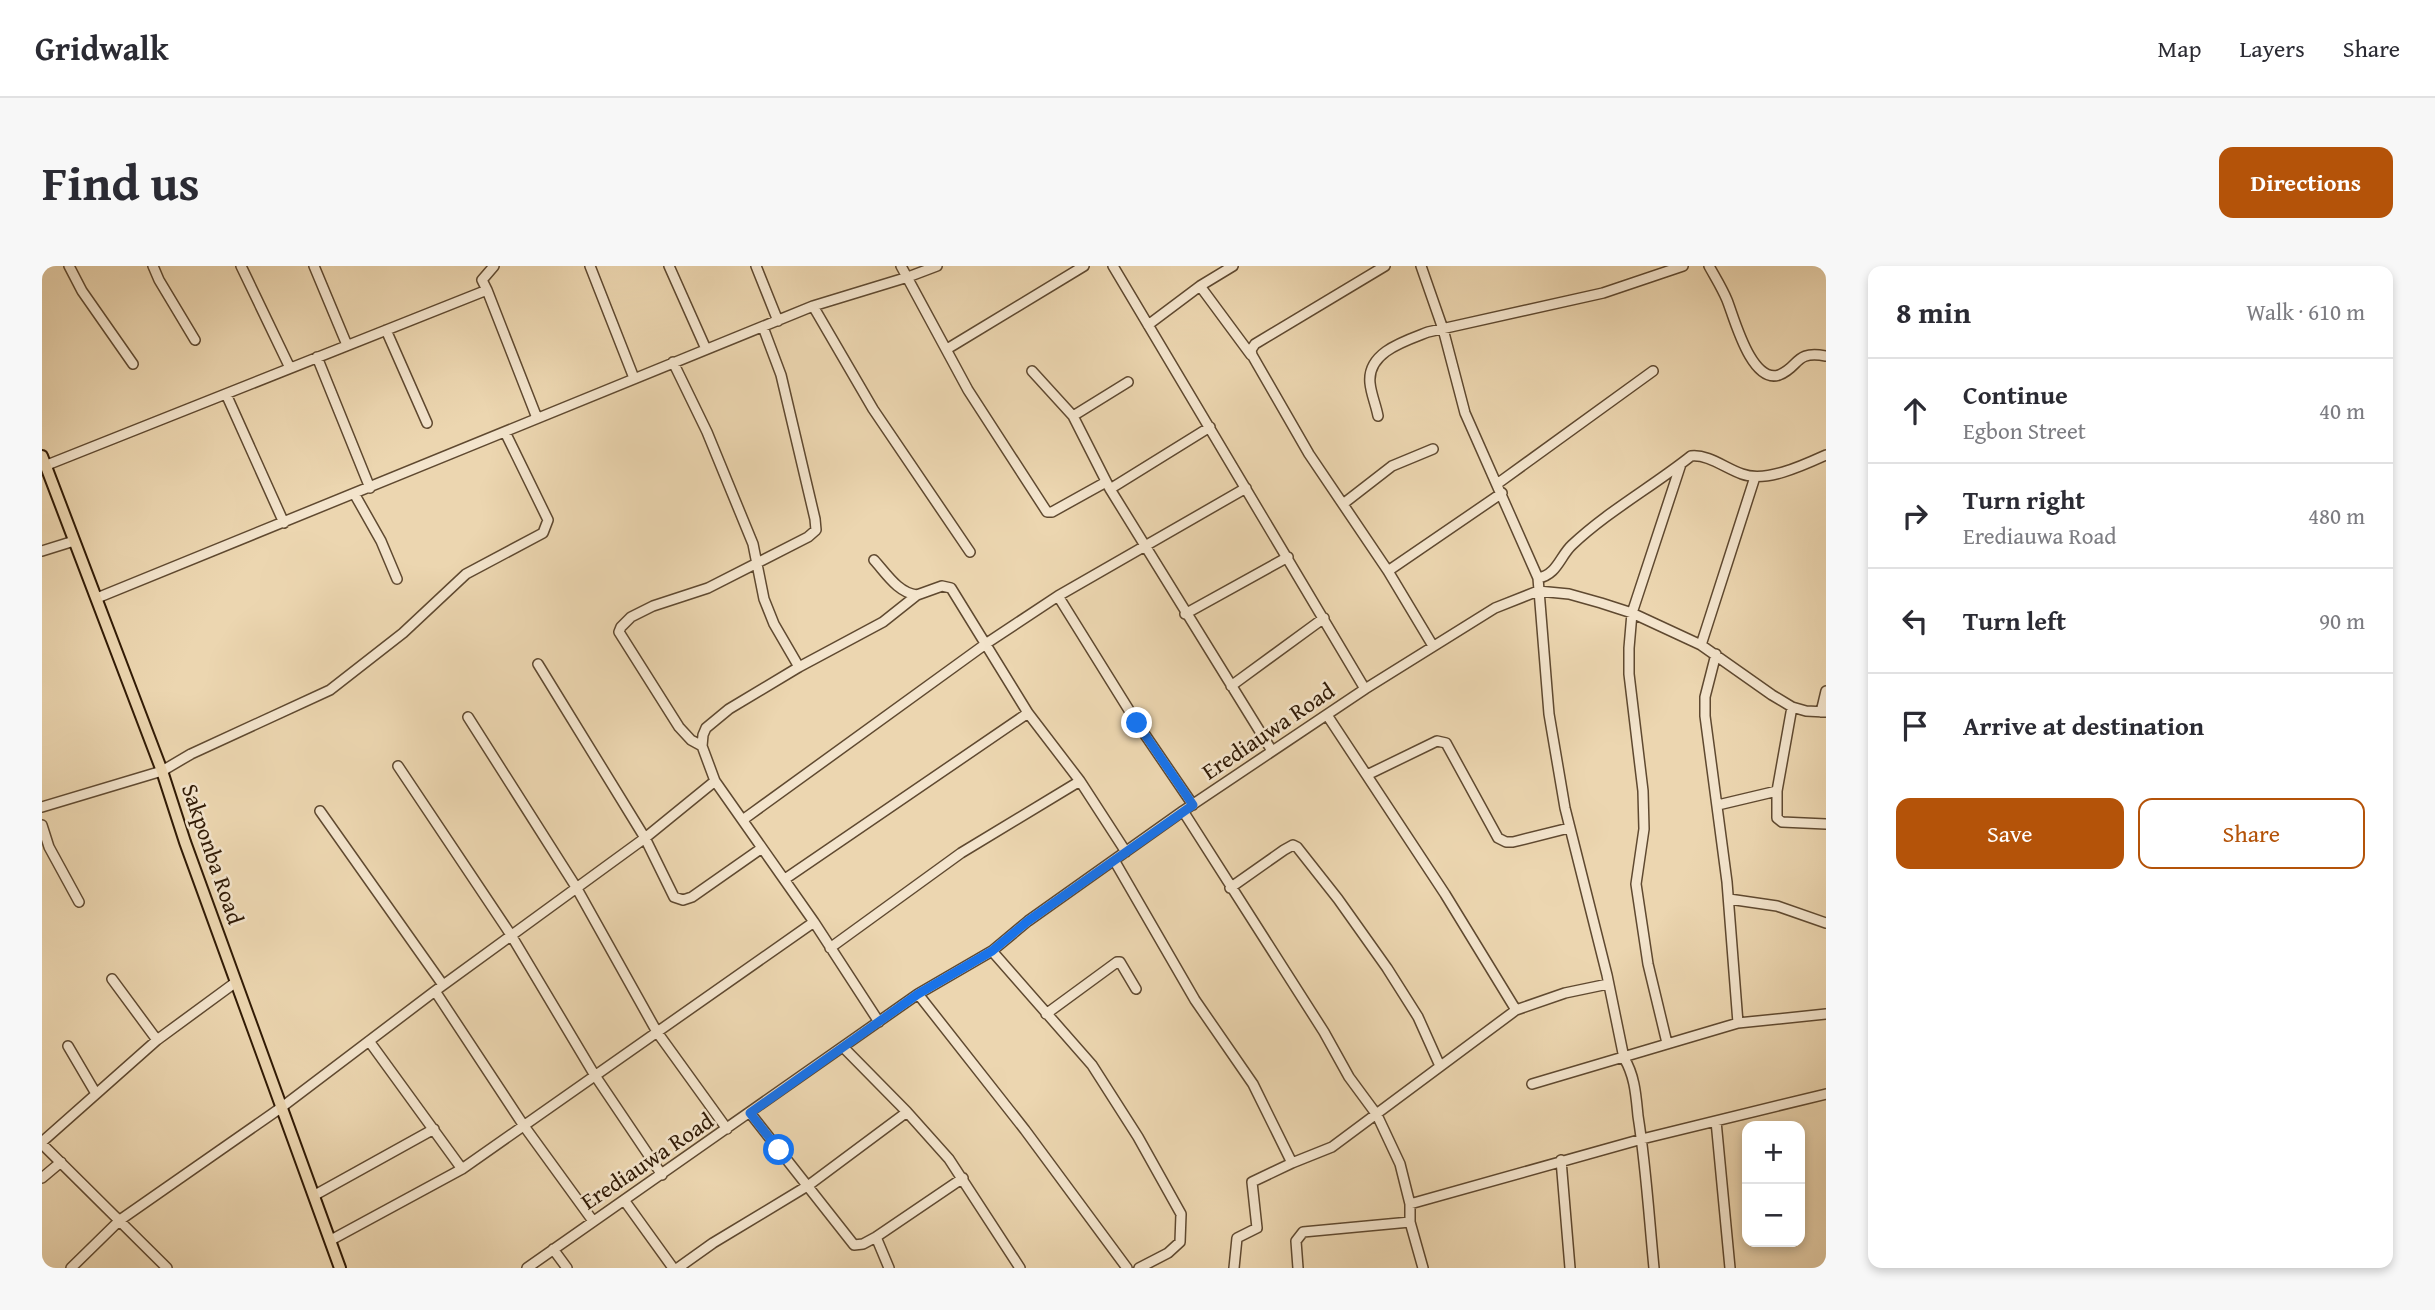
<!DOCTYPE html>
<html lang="en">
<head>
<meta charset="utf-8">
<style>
	:root { --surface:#fff; --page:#f7f7f7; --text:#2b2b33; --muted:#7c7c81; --line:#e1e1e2; --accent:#b45309 }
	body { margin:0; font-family:"Gentium Book Plus",serif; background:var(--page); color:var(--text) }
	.controls { position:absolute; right:21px; bottom:21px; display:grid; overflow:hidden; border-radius:14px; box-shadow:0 4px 10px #0003 }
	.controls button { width:63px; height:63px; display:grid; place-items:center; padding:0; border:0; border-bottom:2px solid var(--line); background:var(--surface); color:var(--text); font:35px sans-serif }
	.stop { position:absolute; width:21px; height:21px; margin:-16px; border:5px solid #1a73e8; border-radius:50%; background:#fff }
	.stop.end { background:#1a73e8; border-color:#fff; box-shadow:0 2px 7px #0008 }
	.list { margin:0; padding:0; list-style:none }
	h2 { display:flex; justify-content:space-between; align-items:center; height:91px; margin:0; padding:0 28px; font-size:30px }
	h2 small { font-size:23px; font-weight:400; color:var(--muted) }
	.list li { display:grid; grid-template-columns:46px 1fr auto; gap:21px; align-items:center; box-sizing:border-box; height:105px; padding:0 28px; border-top:2px solid var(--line) }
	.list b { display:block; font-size:26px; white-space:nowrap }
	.list p { margin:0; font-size:23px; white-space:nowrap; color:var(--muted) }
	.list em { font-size:23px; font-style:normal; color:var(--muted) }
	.actions { display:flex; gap:14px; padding:21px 28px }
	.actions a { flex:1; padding:16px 0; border:2px solid var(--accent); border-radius:14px; text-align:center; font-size:24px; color:var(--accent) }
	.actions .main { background:var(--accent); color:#fff }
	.icon { flex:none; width:38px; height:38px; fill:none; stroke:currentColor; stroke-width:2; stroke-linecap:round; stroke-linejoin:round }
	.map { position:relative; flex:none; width:1784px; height:1002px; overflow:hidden; border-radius:14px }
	header { display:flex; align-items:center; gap:42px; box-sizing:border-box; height:98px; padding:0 35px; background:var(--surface); border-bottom:2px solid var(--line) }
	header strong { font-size:33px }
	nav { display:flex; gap:38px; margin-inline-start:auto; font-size:24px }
	.intro { display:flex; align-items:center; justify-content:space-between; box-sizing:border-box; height:168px; padding:0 42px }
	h1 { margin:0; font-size:49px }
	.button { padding:18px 32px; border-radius:14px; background:var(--accent); color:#fff; font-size:24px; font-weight:700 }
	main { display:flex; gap:42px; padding:0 42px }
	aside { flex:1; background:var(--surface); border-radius:14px; box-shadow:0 4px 10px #0003 }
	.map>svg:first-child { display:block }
</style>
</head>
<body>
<header>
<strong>Gridwalk</strong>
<nav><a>Map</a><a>Layers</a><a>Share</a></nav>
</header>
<div class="intro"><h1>Find us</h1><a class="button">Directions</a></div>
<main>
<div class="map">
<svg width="1784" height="1002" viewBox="0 0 1784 1002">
	<rect width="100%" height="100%" fill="#ecd6b0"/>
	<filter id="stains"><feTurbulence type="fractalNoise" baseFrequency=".00286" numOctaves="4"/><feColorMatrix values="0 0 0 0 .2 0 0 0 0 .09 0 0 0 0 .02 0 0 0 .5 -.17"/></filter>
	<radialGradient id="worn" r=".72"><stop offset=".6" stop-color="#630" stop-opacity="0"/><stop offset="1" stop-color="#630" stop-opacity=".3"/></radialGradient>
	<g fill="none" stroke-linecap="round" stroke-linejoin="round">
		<defs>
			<path id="minor" d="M27 0 40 25 91 98
				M111 0 117 14 153 74
				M199 0 248 102
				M272 0 305 79
				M452 0 440 14 445 24 495 152
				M548 0 592 112
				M627 0 664 83
				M714 0 736 55
				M859 0 926 124 1005 246H1010L1064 216
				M1071 0 1323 423
				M1343 0 1213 78 1209 84 1210 89 1267 188 1346 305 1391 380
				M1379 0 1401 63 1423 147 1496 312 1507 448 1523 542 1565 709 1582 792C1593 810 1594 830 1596 850 1604 900 1607 951 1612 1002
				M1667 0C1673 11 1680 22 1685 34 1692 51 1709 118 1737 109 1758 101 1752 84 1784 90
				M1158 20 1209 89
				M771 40 831 143 928 286
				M1106 59 1158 20 1191 0
				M344 64 385 157
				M905 83 1042 0
				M275 91 328 222
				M631 96 665 166 711 278 722 333 732 358 757 401
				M990 105 1031 150 1068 223 1230 485
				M184 128 242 257
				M1031 150 1086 116
				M1336 150C1334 139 1329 128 1328 117 1325 86 1363 75 1386 66L1561 27 1641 0
				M5 199 445 24
				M1455 218 1611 105
				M1068 223 1168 161
				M313 229 339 275 355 313
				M1301 238 1350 200 1391 183
				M0 285 32 275
				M832 294C844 307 856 327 875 329
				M1346 305 1460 227
				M1496 312C1515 309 1518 290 1530 279 1566 245 1610 221 1649 190 1666 188 1683 202 1700 208 1724 217 1762 199 1784 189
				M1016 330 1095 457 1151 539
				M55 332 771 40 866 11 895 0
				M1143 348 1246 291
				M1659 379 1713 211
				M1674 388 1663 431V450L1685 616 1696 757
				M496 398 603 572 632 631 641 634 650 631 720 582
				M1189 420 1282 352
				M1750 441 1735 525V552L1740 556 1784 558
				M1779 446 1784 425
				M1285 449 1403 628 1474 744
				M426 451 534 621 615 766 685 863
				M660 480 649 474 637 461 577 366 579 361 589 351 611 340 666 322 766 271 774 264 773 253 739 109 721 61
				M356 500 469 669 552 808 620 909
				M1325 509 1395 475 1404 477 1456 572 1464 576H1471L1527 562
				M673 515 660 480 661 469 664 462 687 443 757 401 841 356 875 329 900 320 909 322 986 447 1038 515 1084 586
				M1676 539 1735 525
				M0 541 120 505 149 488 288 424 361 367 424 308 501 267 506 254 463 166
				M278 545 401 719
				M1141 545 1282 766 1307 811 1335 849 1358 898 1368 938V956L1381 1002
				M702 553 945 377 1016 330 1204 222
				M0 559 7 581 37 636
				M1072 594 1153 734 1211 818 1250 897
				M743 613 986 447
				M1188 622 1242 584 1251 579 1255 581 1296 633 1345 702 1376 751 1398 800
				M1687 633 1735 640 1784 657
				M788 682 919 587 1038 515
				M950 685 1050 799 1096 871 1139 948 1138 976 1126 987 1097 1002
				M70 713 115 774
				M393 725 482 860 551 955
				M876 728 983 864 1085 1002
				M1004 748 1075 696H1078L1094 723
				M327 775 420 903
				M1625 777 1606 698 1594 618 1602 563 1601 525 1587 408V382L1590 347 1639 198
				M26 780 53 826
				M801 781 865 846 907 893 978 1002
				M1490 818 1696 757 1784 748
				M708 847 812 979 821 978 834 971 921 912
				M1674 855 1688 1002
				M0 876 115 774 194 716
				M0 878 125 1002
				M1519 894 1528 1002
				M0 912 19 896
				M273 929 392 863
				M582 934 631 1002
				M1368 938 1600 873 1784 828
				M834 971 847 1002
				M289 974 420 903 772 656
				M511 983 525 1002
				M29 1002 78 954 240 841 393 725 603 572 673 515 772 656 837 756
				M485 1002 876 728 950 685 986 655 1141 545 1323 423 1453 342 1496 325 1527 328 1559 337 1590 347 1659 379 1730 429 1750 441 1764 445 1784 446
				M636 1002 671 977 767 919 865 846
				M1192 1002 1195 972 1215 962 1210 916 1250 897 1290 881 1474 744 1523 727 1566 718
				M1256 1002 1254 975 1261 966 1368 956"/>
			<path id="major" d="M0 190 120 505 143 576 298 1002"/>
		</defs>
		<use href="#minor" stroke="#5f4930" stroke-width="12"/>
		<use href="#major" stroke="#301a05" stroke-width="14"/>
		<use href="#minor" stroke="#f3e4cc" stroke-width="9"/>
		<use href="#major" stroke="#ecd6b0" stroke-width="10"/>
	</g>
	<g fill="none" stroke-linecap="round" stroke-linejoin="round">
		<path stroke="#1a73e8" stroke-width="9" d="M737 884 708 847 876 728 950 685 986 655 1151 539 1095 457"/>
	</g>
	<g text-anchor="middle" stroke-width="5" stroke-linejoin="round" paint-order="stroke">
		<g font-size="23" fill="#301a05" stroke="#f3e4cc">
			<text transform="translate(1226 465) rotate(-34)" y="8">Erediauwa Road</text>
			<text transform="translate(171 588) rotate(71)" y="8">Sakponba Road</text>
			<text transform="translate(605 895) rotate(-34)" y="8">Erediauwa Road</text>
		</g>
	</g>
	<rect width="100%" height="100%" filter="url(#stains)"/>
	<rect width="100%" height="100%" fill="url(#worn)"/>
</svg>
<div class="controls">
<button>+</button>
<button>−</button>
</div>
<div class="stop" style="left:737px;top:884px"></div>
<div class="stop end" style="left:1095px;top:457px"></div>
</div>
<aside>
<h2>8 min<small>Walk · 610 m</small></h2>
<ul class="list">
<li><svg class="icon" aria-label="ahead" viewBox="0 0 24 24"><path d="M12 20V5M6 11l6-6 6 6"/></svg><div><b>Continue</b><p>Egbon Street</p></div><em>40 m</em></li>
<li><svg class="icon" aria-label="right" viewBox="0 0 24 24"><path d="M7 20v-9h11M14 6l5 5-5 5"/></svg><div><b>Turn right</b><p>Erediauwa Road</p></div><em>480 m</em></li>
<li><svg class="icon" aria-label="left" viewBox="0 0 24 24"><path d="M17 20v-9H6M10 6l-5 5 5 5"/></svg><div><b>Turn left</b></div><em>90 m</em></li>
<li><svg class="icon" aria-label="arrive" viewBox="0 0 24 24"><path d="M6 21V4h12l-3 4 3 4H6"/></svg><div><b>Arrive at destination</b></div></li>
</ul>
<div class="actions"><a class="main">Save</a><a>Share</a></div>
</aside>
</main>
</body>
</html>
